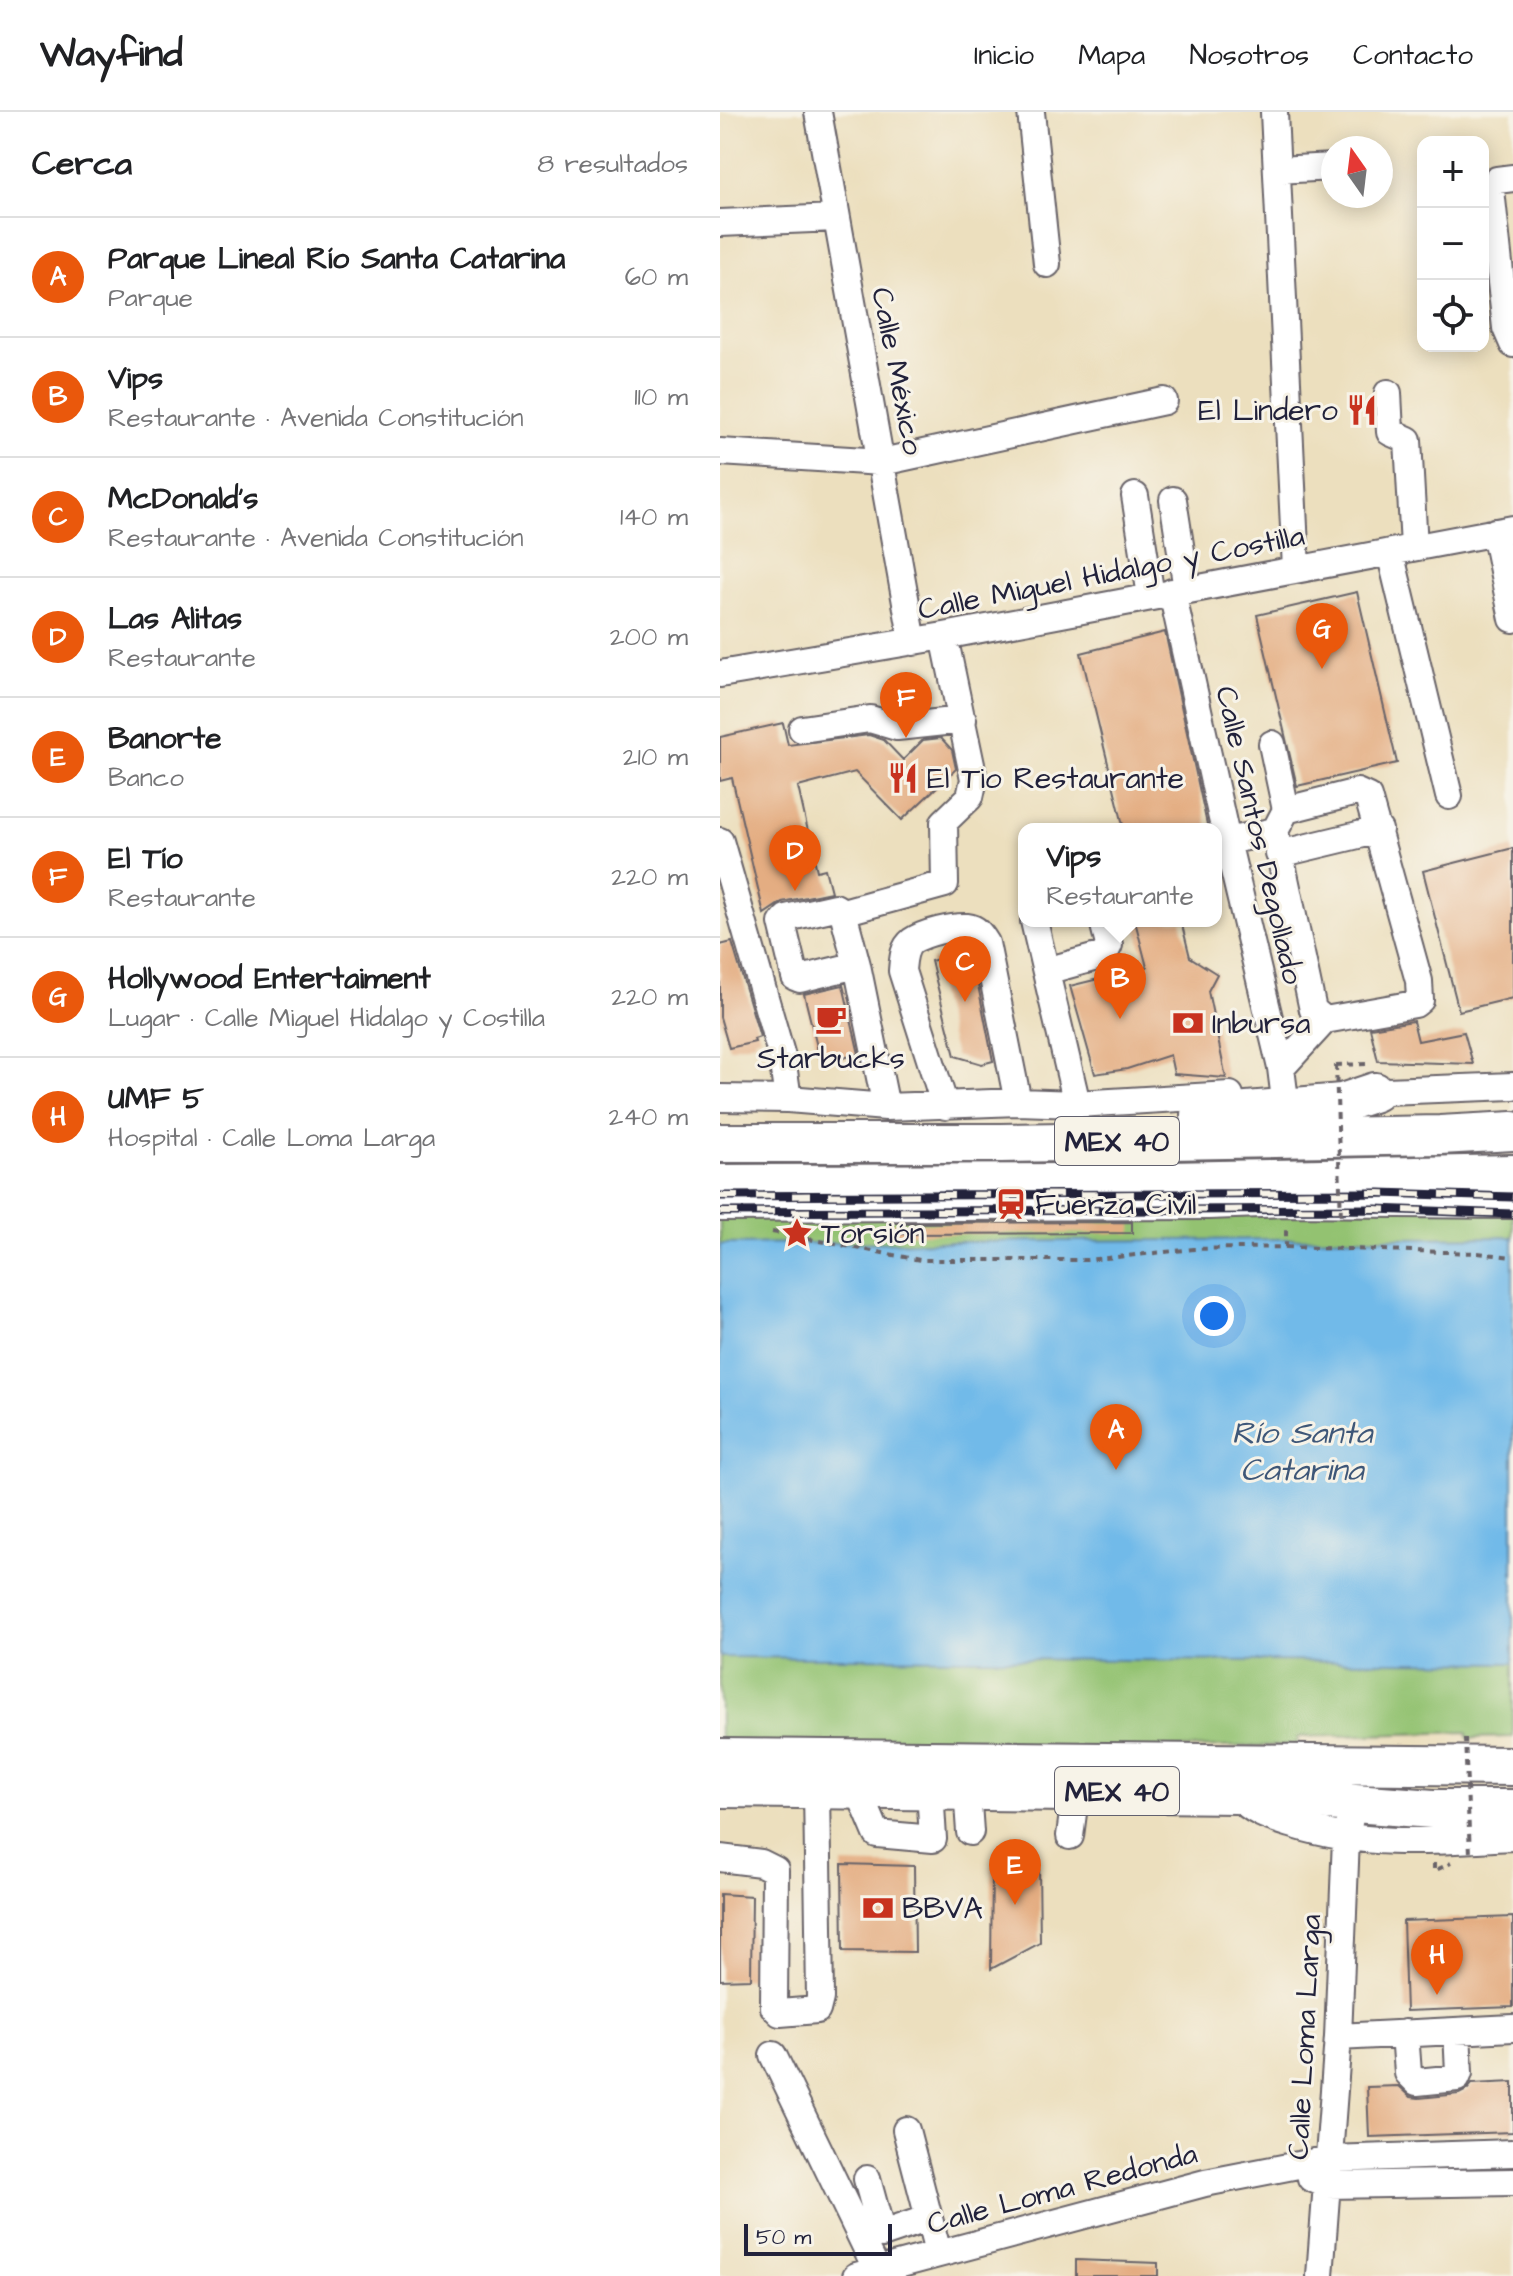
<!DOCTYPE html>
<html lang="es">
<head>
<meta charset="utf-8">
<style>
	:root { --surface:#fff; --page:#f6f6f6; --text:#202124; --muted:#757577; --line:#e0e0e0; --accent:#ea580c }
	body { margin:0; font-family:"Architects Daughter",sans-serif; background:var(--page); color:var(--text) }
	.controls { position:absolute; right:24px; top:24px; display:grid; overflow:hidden; border-radius:16px; box-shadow:0 4px 20px #0003 }
	.controls button { width:72px; height:72px; display:grid; place-items:center; padding:0; border:0; border-bottom:2px solid var(--line); background:var(--surface); color:var(--text); font:40px sans-serif }
	.compass { position:absolute; left:601px; top:24px; width:72px; height:72px; border-radius:50%; background:var(--surface); box-shadow:0 4px 20px #0003; rotate:346deg }
	.scale { position:absolute; left:24px; bottom:20px; width:148px; box-sizing:border-box; padding-left:8px; border:4px solid #22223b; border-top:0; font-size:22px; line-height:28px; white-space:nowrap; color:#22223b; -webkit-text-stroke:6px #f7f3e8; paint-order:stroke }
	.you { position:absolute; left:494px; top:1204px; width:28px; height:28px; margin:-20px; border:6px solid #fff; border-radius:50%; background:#1a73e8; box-shadow:0 0 0 12px #1a73e833 }
	.badge { display:grid; place-items:center; width:52px; height:52px; border-radius:50%; background:var(--accent); color:#fff; font-size:26px; font-weight:700 }
	.pin { position:absolute; translate:-50% -66px; filter:drop-shadow(0 2px 4px #0008) }
	.pin::after { content:''; position:absolute; top:42px; width:28px; height:24px; background:inherit; clip-path:polygon(0 0,100% 0,50% 100%) }
	.popup { position:absolute; left:298px; top:711px; width:204px; height:104px; box-sizing:border-box; display:grid; place-content:center; border-radius:16px; background:var(--surface); filter:drop-shadow(0 2px 6px #0005); font-size:26px; white-space:nowrap; color:var(--muted) }
	.popup b { font-size:30px; color:var(--text) }
	.popup::after { content:''; position:absolute; left:50%; top:100%; margin-left:-16px; border:16px solid transparent; border-top-color:var(--surface) }
	.list { margin:0; padding:0; list-style:none }
	h2 { display:flex; justify-content:space-between; align-items:center; height:104px; margin:0; padding:0 32px; font-size:34px }
	h2 small { font-size:26px; font-weight:400; color:var(--muted) }
	.list li { display:grid; grid-template-columns:52px 1fr auto; gap:24px; align-items:center; box-sizing:border-box; height:120px; padding:0 32px; border-top:2px solid var(--line) }
	.list b { display:block; font-size:30px; white-space:nowrap }
	.list p { margin:0; font-size:26px; white-space:nowrap; color:var(--muted) }
	.list em { font-size:26px; font-style:normal; color:var(--muted) }
	.icon { flex:none; width:44px; height:44px; fill:none; stroke:currentColor; stroke-width:2; stroke-linecap:round; stroke-linejoin:round }
	.map { position:relative; flex:none; width:793px; height:2164px; overflow:hidden }
	header { display:flex; align-items:center; gap:48px; box-sizing:border-box; height:112px; padding:0 40px; background:var(--surface); border-bottom:2px solid var(--line) }
	header strong { font-size:38px }
	nav { display:flex; gap:44px; margin-inline-start:auto; font-size:28px }
	main { display:flex }
	aside { flex:1; background:var(--surface) }
	.map>svg:first-child { display:block }
</style>
</head>
<body>
<header>
<strong>Wayfind</strong>
<nav><a>Inicio</a><a>Mapa</a><a>Nosotros</a><a>Contacto</a></nav>
</header>
<main>
<aside>
<h2>Cerca<small>8 resultados</small></h2>
<ul class="list">
<li><span class="badge">A</span><div><b>Parque Lineal Río Santa Catarina</b><p>Parque</p></div><em>60 m</em></li>
<li><span class="badge">B</span><div><b>Vips</b><p>Restaurante · Avenida Constitución</p></div><em>110 m</em></li>
<li><span class="badge">C</span><div><b>McDonald's</b><p>Restaurante · Avenida Constitución</p></div><em>140 m</em></li>
<li><span class="badge">D</span><div><b>Las Alitas</b><p>Restaurante</p></div><em>200 m</em></li>
<li><span class="badge">E</span><div><b>Banorte</b><p>Banco</p></div><em>210 m</em></li>
<li><span class="badge">F</span><div><b>El Tío</b><p>Restaurante</p></div><em>220 m</em></li>
<li><span class="badge">G</span><div><b>Hollywood Entertaiment</b><p>Lugar · Calle Miguel Hidalgo y Costilla</p></div><em>220 m</em></li>
<li><span class="badge">H</span><div><b>UMF 5</b><p>Hospital · Calle Loma Larga</p></div><em>240 m</em></li>
</ul>
</aside>
<div class="map">
<svg width="793" height="2164" viewBox="0 0 793 2164">
	<rect width="100%" height="100%" fill="#f7f3e8"/>
	<filter id="ink" filterUnits="userSpaceOnUse"><feTurbulence type="fractalNoise" baseFrequency=".0125" numOctaves="2"/><feDisplacementMap in="SourceGraphic" scale="16" xChannelSelector="R" yChannelSelector="G"/><feConvolveMatrix kernelMatrix="1 2 1 2 8 2 1 2 1" color-interpolation-filters="sRGB"/></filter>
	<filter id="wash" filterUnits="userSpaceOnUse"><feTurbulence type="fractalNoise" baseFrequency=".006" numOctaves="4" result="noise"/><feDisplacementMap in="SourceGraphic" scale="32" xChannelSelector="R" yChannelSelector="G"/><feGaussianBlur stdDeviation="1.8" result="paint"/><feColorMatrix in="noise" values="0 0 0 0 0 0 0 0 0 0 0 0 0 0 0 0 0 1.4 0 .05"/><feComposite in="paint" operator="in"/></filter>
	<g filter="url(#wash)">
		<rect width="100%" height="100%" fill="#ecdfbe"/>
		<path fill="#93c271" stroke="#5a7256" stroke-width="2" d="M793 1089V1625L748 1626 747 1620 578 1625 577 1633 469 1636 0 1637V1095Z"/>
		<path fill="#71bae9" stroke="#4a6e92" stroke-width="2" d="M793 1125V1551L0 1545V1132Z"/>
		<g id="blocks">
			<path fill="#e4ad82" d="M637 480 677 651 577 674 537 503Z
				M445 520 488 717H404L361 541Z
				M63 611 68 633 149 623 164 628 183 648 203 628 221 626 232 638 236 657 182 708 135 660 78 675 97 759 105 757 111 780 62 790 44 802 12 666 0 669V625Z
				M793 736V886L739 899 703 759Z
				M415 809H461L470 845 497 862 488 879 506 966 454 962 450 943 407 957 375 962 350 874 427 855Z
				M12 830 40 925 34 927 35 930 9 936 0 905V833Z
				M251 838 273 949 262 952 235 944 211 849Z
				M123 873 139 942 101 951 84 882Z
				M693 909 698 929 744 920 753 952 658 949 650 916Z
				M412 1110V1121L170 1122V1111Z
				M122 1752 194 1754 195 1840 123 1839Z
				M272 1754H319L320 1831 271 1857Z
				M0 1782 32 1784 31 1867 0 1868Z
				M793 1805V1895L686 1899 683 1809Z
				M793 1970V2020L649 2025 647 1975 679 1974 691 1985 699 1986 739 1982 747 1978 752 1972Z
				M356 2148 438 2151V2164H356Z"/>
		</g>
	</g>
	<g filter="url(#ink)">
		<use href="#blocks" fill-opacity="0" stroke="#696469" stroke-width="2"/>
		<g fill="none" stroke-linecap="round" stroke-linejoin="round">
			<defs>
				<path id="minor" d="M98 0 193 530
					M311 0 327 152
					M554 0 576 457
					M557 58 613 55
					M793 66 777 68 771 78 786 216 793 232
					M0 111 116 106
					M668 281 670 320 688 328 694 435
					M0 340 162 350 444 289
					M415 384 431 484
					M453 388 467 477
					M775 420 793 507
					M670 440 729 684
					M452 480 507 729 561 956 564 980
					M0 562 224 524 793 417
					M82 617 150 607 177 615 243 608
					M552 632 566 698 555 719 593 898 605 908 695 892 700 888 699 869 648 685 637 680 566 698
					M0 729 62 945 68 987
					M507 729 555 719
					M559 742 659 718
					M123 800 225 772 224 710 250 685 254 667 224 524
					M314 809 357 992
					M137 853 80 867 75 865 62 811 66 806 115 795 123 800 137 853 166 995
					M326 859 384 843 389 833 383 809
					M561 956 605 908
					M641 980 793 974
					M0 986 68 987 166 995 298 990 357 992 510 983
					M225 994 182 859C183 848 183 836 192 829 204 821 233 814 247 815 257 816 261 823 266 831L298 990
					M138 1677 157 1722 213 1727 210 1677
					M247 1677 250 1720
					M516 1682C532 1701 551 1706 574 1713 648 1736 717 1729 793 1725
					M350 1724 356 1678
					M0 1746 41 1751 55 1758 54 1895 60 1901 97 1898 100 1886 97 1676
					M685 1921 688 1961 697 1970 737 1966 739 1961 737 1919
					M618 1925 793 1916
					M53 1943 157 2158
					M186 2018 218 2141
					M591 2066 607 2073 793 2070
					M147 2067 162 2122 209 2106
					M136 2164 485 2071 609 2047 793 2041
					M600 2164 618 1925 626 1726 633 1690"/>
				<path id="major" d="M0 1070 351 1069 793 1060"/>
				<path id="highway" d="M480 1003 622 991 655 980
					M0 1031H281L720 1023 793 1019
					M0 1090 488 1088 566 1085 793 1087
					M0 1646 793 1654
					M0 1676 516 1682 713 1697H793"/>
			</defs>
			<use href="#minor" stroke="#696469" stroke-width="30"/>
			<use href="#major" stroke="#696469" stroke-width="38"/>
			<use href="#highway" stroke="#696469" stroke-width="42"/>
			<path stroke="#696469" stroke-width="4" stroke-dasharray="6 6" stroke-linecap="butt" d="M616 953 646 952
				M52 1120 200 1148H367L474 1137 566 1135V1113
				M566 1135 757 1141 793 1145
				M714 1751V1759L731 1751"/>
			<use href="#minor" stroke="#fff" stroke-width="26"/>
			<use href="#major" stroke="#fff" stroke-width="34"/>
			<use href="#highway" stroke="#fff" stroke-width="38"/>
			<defs>
				<path id="rail" d="M0 1084 659 1081 793 1085
					M0 1100 655 1097 793 1102"/>
			</defs>
			<use href="#rail" stroke="#22223b" stroke-width="9"/>
			<use href="#rail" stroke="#f7f3e8" stroke-width="6" stroke-dasharray="18" stroke-linecap="butt"/>
			<path stroke="#696469" stroke-width="4" stroke-dasharray="6 6" stroke-linecap="butt" d="M616 953 621 1108
				M745 1626 750 1742"/>
		</g>
	</g>
	<defs>
		<symbol id="restaurant-bare" viewBox="-9 -9 18 18"><path d="M-5-6h1v4h1v-4h1v4h1v-4h1v5L-1.5 .5V6h-2V.5L-5-1ZM5-6V6H3V1.5H1.5Q1.5-4 5-6Z" fill="#c8321e" stroke="#f7f3e8" stroke-width="2.5" paint-order="stroke"/></symbol>
		<symbol id="cafe-bare" viewBox="-9 -9 18 18"><path d="M-5.5-4.5H6V0H3Q3 3.5 0 3.5H-2.5Q-5.5 3.5-5.5 0ZM3-3.2v2h1.7v-2ZM-6 4.5H4V6H-6Z" fill="#c8321e" stroke="#f7f3e8" stroke-width="2.5" paint-order="stroke"/></symbol>
		<symbol id="bank-bare" viewBox="-9 -9 18 18"><path d="M-6-4H6V4H-6ZM0-2.3a2.3 2.3 0 1 0 0 4.6a2.3 2.3 0 1 0 0-4.6Z" fill="#c8321e" stroke="#f7f3e8" stroke-width="2.5" paint-order="stroke"/></symbol>
		<symbol id="station-bare" viewBox="-9 -9 18 18"><path d="M-3-6H3Q5-6 5-4V2Q5 4 3 4L4.5 6H3L1.5 4h-3L-3 6H-4.5L-3 4Q-5 4-5 2V-4Q-5-6-3-6ZM-3.5-4v3h7v-3ZM-3.5 1v1.5H-2V1ZM2 1v1.5H3.5V1Z" fill="#c8321e" stroke="#f7f3e8" stroke-width="2.5" paint-order="stroke"/></symbol>
		<symbol id="sight-bare" viewBox="-9 -9 18 18"><path d="M0-6L1.8-2.2L6-1.7L2.9 1.2L3.7 5.4L0 3.3L-3.7 5.4L-2.9 1.2L-6-1.7L-1.8-2.2Z" fill="#c8321e" stroke="#f7f3e8" stroke-width="2.5" paint-order="stroke"/></symbol>
	</defs>
	<g fill-rule="evenodd">
		<use href="#restaurant-bare" x="620" y="276" width="44" height="44"/>
		<use href="#restaurant-bare" x="161" y="644" width="44" height="44"/>
		<use href="#cafe-bare" x="89" y="885" width="44" height="44"/>
		<use href="#bank-bare" x="446" y="889" width="44" height="44"/>
		<use href="#station-bare" x="269" y="1070" width="44" height="44"/>
		<use href="#sight-bare" x="55" y="1099" width="44" height="44"/>
		<use href="#bank-bare" x="136" y="1774" width="44" height="44"/>
	</g>
	<g text-anchor="middle" stroke-width="6" stroke-linejoin="round" paint-order="stroke">
		<g fill="#f7f3e8" stroke="#62616f" stroke-width="2">
			<rect x="335" y="1005" width="124" height="48" rx="6"/>
			<rect x="335" y="1655" width="124" height="48" rx="6"/>
		</g>
		<g font-size="28" font-weight="bold" fill="#22223b">
			<text x="397" y="1039">MEX 40</text>
			<text x="397" y="1689">MEX 40</text>
		</g>
		<g font-size="30" fill="#22223b" stroke="#f7f3e8">
			<text transform="translate(178 259) rotate(79)" y="10">Calle México</text>
			<text transform="translate(391 460) rotate(-11)" y="10">Calle Miguel Hidalgo y Costilla</text>
			<text transform="translate(540 723) rotate(77)" y="10">Calle Santos Degollado</text>
			<text transform="translate(584 1925) rotate(-87)" y="10">Calle Loma Larga</text>
			<text transform="translate(342 2076) rotate(-15)" y="10">Calle Loma Redonda</text>
		</g>
		<g font-size="30" fill="#22223b" stroke="#f7f3e8" text-anchor="start">
			<text x="618" y="308" text-anchor="end">El Lindero</text>
			<text x="207" y="676">El Tio Restaurante</text>
			<text x="492" y="921">Inbursa</text>
			<text x="111" y="956" text-anchor="middle">Starbucks</text>
			<text x="315" y="1102">Fuerza Civil</text>
			<text x="101" y="1131">Torsión</text>
			<text x="182" y="1806">BBVA</text>
		</g>
		<g font-size="32" font-style="italic" fill="#3e5778" stroke="#f7f3e8">
			<text x="582" y="1331">Río Santa<tspan x="582" dy="37">Catarina</tspan></text>
		</g>
	</g>
</svg>
<div class="controls">
<button>+</button>
<button>−</button>
<button><svg class="icon" aria-label="locate" viewBox="0 0 24 24"><circle cx="12" cy="12" r="6"/><path d="M12 2v4M12 18v4M2 12h4M18 12h4"/></svg></button>
</div>
<svg class="compass" viewBox="-18 -18 36 36"><path d="M0-13l5 13h-10z" fill="#e53935"/><path d="M0 13l5-13h-10z" fill="#757577"/></svg>
<div class="scale">50 m</div>
<div class="you"></div>
<div class="pin badge" style="left:396px;top:1358px">A</div>
<div class="pin badge" style="left:400px;top:907px">B</div>
<div class="popup"><b>Vips</b>Restaurante</div>
<div class="pin badge" style="left:245px;top:890px">C</div>
<div class="pin badge" style="left:75px;top:779px">D</div>
<div class="pin badge" style="left:295px;top:1793px">E</div>
<div class="pin badge" style="left:186px;top:626px">F</div>
<div class="pin badge" style="left:602px;top:557px">G</div>
<div class="pin badge" style="left:717px;top:1883px">H</div>
</div>
</main>
</body>
</html>
